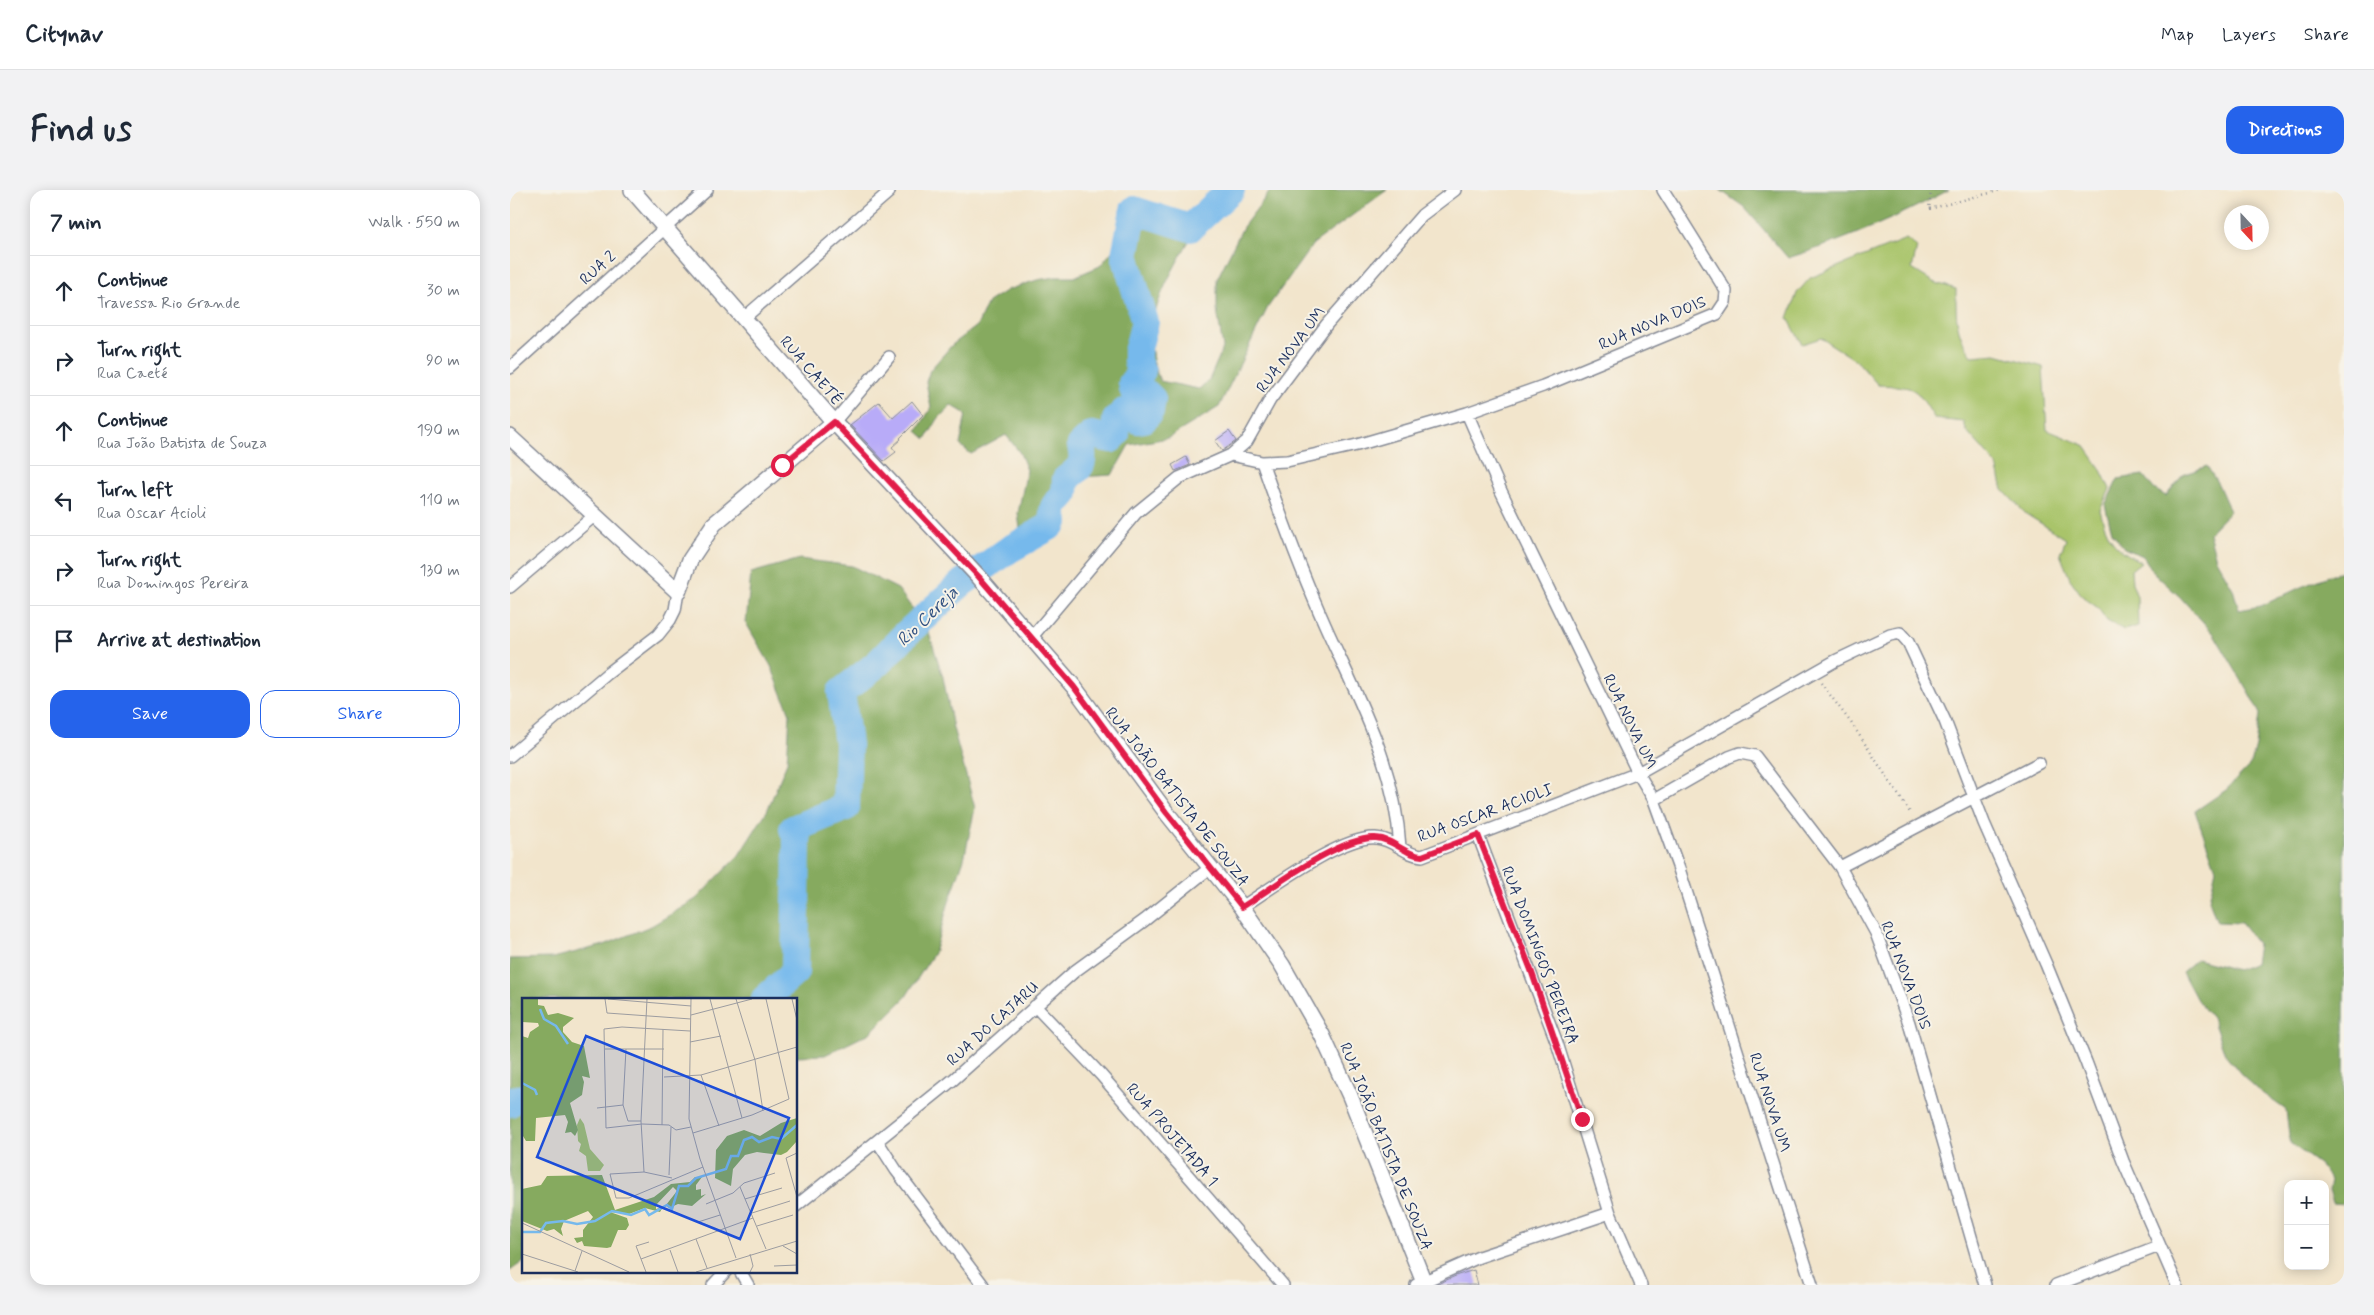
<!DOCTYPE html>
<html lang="en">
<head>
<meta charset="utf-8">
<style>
	:root { --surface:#fff; --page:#f2f2f3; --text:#1f2937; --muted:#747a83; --line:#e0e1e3; --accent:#2563eb }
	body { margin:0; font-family:Mynerve,sans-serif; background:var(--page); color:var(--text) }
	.controls { position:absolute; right:15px; bottom:15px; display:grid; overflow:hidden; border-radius:10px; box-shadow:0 2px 12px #0003 }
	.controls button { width:45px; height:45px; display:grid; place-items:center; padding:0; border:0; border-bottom:1px solid var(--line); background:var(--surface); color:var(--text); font:25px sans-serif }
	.compass { position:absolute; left:1714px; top:15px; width:45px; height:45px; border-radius:50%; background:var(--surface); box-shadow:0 2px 12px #0003; rotate:158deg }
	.stop { position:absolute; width:15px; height:15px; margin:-11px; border:4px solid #e11d48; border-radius:50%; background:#fff }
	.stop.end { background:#e11d48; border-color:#fff; box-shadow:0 1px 5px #0008 }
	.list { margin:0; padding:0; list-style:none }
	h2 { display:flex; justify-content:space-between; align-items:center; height:65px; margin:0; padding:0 20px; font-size:21px }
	h2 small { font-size:16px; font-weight:400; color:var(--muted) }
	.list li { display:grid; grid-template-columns:32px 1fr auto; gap:15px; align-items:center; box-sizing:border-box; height:70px; padding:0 20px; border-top:1px solid var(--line) }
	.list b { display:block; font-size:19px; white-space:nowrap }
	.list p { margin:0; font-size:16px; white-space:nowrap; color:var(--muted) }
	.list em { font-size:16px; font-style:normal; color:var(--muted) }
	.actions { display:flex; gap:10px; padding:15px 20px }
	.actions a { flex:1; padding:11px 0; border:1px solid var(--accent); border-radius:15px; text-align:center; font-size:18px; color:var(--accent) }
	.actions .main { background:var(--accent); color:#fff }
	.icon { flex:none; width:28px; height:28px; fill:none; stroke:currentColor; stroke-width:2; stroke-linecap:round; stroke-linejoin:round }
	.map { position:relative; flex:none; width:1834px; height:1095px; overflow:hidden; border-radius:15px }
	header { display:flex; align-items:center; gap:30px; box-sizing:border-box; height:70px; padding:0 25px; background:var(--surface); border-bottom:1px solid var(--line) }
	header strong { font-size:24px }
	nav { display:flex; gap:28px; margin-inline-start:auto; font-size:18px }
	.intro { display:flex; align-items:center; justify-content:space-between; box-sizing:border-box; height:120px; padding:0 30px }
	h1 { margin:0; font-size:35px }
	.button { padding:12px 22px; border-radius:15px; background:var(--accent); color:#fff; font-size:18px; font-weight:700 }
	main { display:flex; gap:30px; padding:0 30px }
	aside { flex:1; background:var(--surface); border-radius:15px; box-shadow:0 2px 12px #0003 }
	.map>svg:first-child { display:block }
</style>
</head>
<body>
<header>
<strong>Citynav</strong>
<nav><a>Map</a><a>Layers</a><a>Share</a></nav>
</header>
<div class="intro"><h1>Find us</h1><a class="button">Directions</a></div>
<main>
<aside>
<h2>7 min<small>Walk · 550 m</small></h2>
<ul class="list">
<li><svg class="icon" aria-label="ahead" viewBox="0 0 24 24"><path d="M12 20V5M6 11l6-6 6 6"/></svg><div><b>Continue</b><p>Travessa Rio Grande</p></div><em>30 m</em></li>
<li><svg class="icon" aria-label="right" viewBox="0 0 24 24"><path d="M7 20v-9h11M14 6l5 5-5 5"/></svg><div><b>Turn right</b><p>Rua Caeté</p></div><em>90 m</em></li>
<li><svg class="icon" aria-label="ahead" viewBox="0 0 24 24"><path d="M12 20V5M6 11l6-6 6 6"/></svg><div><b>Continue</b><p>Rua João Batista de Souza</p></div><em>190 m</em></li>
<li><svg class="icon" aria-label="left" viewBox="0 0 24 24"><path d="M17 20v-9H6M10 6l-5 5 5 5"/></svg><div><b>Turn left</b><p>Rua Oscar Acioli</p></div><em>110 m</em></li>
<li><svg class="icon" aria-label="right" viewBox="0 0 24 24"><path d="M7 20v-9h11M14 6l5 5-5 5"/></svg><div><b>Turn right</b><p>Rua Domingos Pereira</p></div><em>130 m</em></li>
<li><svg class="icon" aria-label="arrive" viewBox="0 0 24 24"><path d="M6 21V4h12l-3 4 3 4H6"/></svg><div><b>Arrive at destination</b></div></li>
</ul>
<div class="actions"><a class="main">Save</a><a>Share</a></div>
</aside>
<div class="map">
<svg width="1834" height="1095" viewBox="0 0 1834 1095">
	<rect width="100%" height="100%" fill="#f7f3e8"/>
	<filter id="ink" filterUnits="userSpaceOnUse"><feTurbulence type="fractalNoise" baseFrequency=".02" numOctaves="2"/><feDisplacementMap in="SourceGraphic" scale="10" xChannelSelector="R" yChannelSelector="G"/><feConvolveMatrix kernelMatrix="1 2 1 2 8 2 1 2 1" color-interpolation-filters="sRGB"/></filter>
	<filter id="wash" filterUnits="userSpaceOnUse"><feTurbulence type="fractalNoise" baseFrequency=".0096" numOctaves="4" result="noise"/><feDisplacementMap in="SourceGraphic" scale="20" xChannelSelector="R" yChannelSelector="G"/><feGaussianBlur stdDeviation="1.12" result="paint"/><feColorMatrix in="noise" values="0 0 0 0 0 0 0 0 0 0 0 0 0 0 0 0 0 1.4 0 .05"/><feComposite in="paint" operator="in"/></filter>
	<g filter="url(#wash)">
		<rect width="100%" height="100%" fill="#f2e5cc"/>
		<path fill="#a9c46b" stroke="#627a64" d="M1396 49 1407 57 1402 79 1423 92 1446 99C1446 128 1445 142 1462 166L1486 164 1533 177 1537 240 1574 255 1590 278 1600 299 1590 320C1597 349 1604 358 1631 372L1621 380 1622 393 1627 407 1628 436 1614 440 1597 431 1588 418 1573 407 1560 389 1550 364 1556 349 1516 324 1493 300 1487 275 1456 240 1454 232 1425 229C1404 196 1408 197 1368 195L1347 171 1311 148 1292 154 1278 128 1287 103 1300 88Z"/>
		<path fill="#86aa5f" stroke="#506c5e" d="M761 0H877L803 54 758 117 709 217 658 248 619 255 602 285 570 287 553 310 545 342 504 363 493 362 497 347 510 339 508 323 517 280 510 263 496 245 461 264 450 255 456 224 441 215 428 229 416 249 407 241 421 218 416 192 420 180 442 155 467 136 478 112 497 100 527 90 545 87H564L590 76 636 20 649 17 672 22 689 33C662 84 624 132 650 191L689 199 699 190 713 158 707 120V89L733 37Z
			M1210 0H1439C1388 27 1334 51 1278 68L1234 17Z
			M1697 276 1708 294 1720 321 1699 343 1706 369 1723 399 1729 420 1751 416 1791 397 1834 380V1014L1823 1013 1819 1001 1821 990 1810 975 1780 953 1776 920 1752 903 1731 884 1715 864 1702 828 1687 810 1672 782 1687 769 1727 780 1745 773 1748 755 1731 733 1707 732 1699 710 1706 679 1685 621 1716 600 1741 574 1746 556 1750 524 1739 503 1704 444 1670 407 1644 383 1633 366 1614 358 1602 342 1595 315 1608 289 1633 285 1644 299 1656 306 1673 285Z
			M290 369 342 376 388 399 418 440 433 487 443 538 465 618 454 669 438 715 424 763 395 808 360 843 315 865 286 866V809H14V1071L0 1081V769L43 768 94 755 143 735 186 709 229 665 257 621 277 572 280 524 261 476 236 433 241 383Z"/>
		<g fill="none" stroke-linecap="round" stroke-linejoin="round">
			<path stroke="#76b9ec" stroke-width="28" d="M255 809 285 782 287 650 283 639 336 617 338 554 331 502 367 474 397 443 452 393 500 359 539 337 544 332C541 314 545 316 555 303L556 289C571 278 575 274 571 255L582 245 601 249 606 244V230L614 222 628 230 634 229 640 221 642 209 637 204 623 199 622 193 632 181 627 172V162L635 132 615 65 624 20 680 38 721 0
				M0 913V910L14 908"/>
		</g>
		<g id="blocks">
			<path fill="#b8abf8" d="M402 211 413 225 390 248 391 249 382 257 386 262 374 271 340 235 369 212 383 228Z
				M719 241 726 251 712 261 705 251Z
				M676 267 680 275 665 281 662 275Z
				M964 1080 968 1095H925L948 1085Z"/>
		</g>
	</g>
	<g filter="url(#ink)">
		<use href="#blocks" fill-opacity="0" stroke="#868a95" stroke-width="1"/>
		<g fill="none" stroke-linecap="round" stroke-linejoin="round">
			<defs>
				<path id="minor" d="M234 128 379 2
					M0 178 197 0
					M957 223 991 301 1128 583 1144 610 1169 679 1302 1095
					M324 232 379 167
					M721 265 752 272 777 271 847 255 957 223 1033 196 1207 124 1215 112 1216 101 1153 0
					M752 272C771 327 791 381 815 435 848 509 885 573 890 657
					M0 397 84 326
					M521 448 626 323 669 288 721 265 737 251 760 210 817 134 912 25 945 0
					M0 566 97 484 148 445 160 430 165 420 168 402
					M1144 610 1219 567 1230 563 1245 566 1330 677 1366 743 1399 833 1475 1095
					M968 645 1047 853 1100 1023 1131 1095
					M1330 677 1529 573
					M732 717C762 698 832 645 866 648 884 649 895 665 912 666L1128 583 1325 471 1380 445 1390 443 1398 452 1435 531 1474 633 1536 774 1576 872 1613 971 1667 1095
					M525 816 591 885 773 1095
					M368 952 386 980 473 1095
					M286 1016 444 889 565 781 635 730 701 677
					M230 1081 238 1095
					M203 1095 216 1081
					M906 1095 969 1067 1100 1023
					M1546 1095 1649 1056"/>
				<path id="tertiary" d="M122 0 324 232 469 387 564 497 656 622 732 717 772 775 812 845 840 906 915 1095
					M0 247 168 402 180 370 204 334 324 232"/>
			</defs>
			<use href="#minor" stroke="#868a95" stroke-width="14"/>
			<use href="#tertiary" stroke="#868a95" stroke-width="18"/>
			<path stroke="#868a95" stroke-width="2.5" stroke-dasharray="1 4" stroke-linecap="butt" d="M1421 0 1419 19 1491 0
				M1311 493 1342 534 1401 624"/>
			<use href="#minor" stroke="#fff" stroke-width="11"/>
			<use href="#tertiary" stroke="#fff" stroke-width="15"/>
		</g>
	</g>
	<g fill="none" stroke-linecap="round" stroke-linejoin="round" filter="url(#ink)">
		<path stroke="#e11d48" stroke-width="6" d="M272 275 324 232 469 387 564 497 656 622 732 717C762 698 832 645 866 648 884 649 895 665 912 666L968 645 1021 780 1072 929"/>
	</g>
	<g text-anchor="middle" stroke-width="4" stroke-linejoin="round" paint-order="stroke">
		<g font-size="16" fill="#1b2f5e" stroke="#f7f3e8">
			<text transform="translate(87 77) rotate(-42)" y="6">RUA 2</text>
			<text transform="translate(1142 132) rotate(-23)" y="6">RUA NOVA DOIS</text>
			<text transform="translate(780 159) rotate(-53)" y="6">RUA NOVA UM</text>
			<text transform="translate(302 180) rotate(49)" y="6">RUA CAETÉ</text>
			<text transform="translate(1121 531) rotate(64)" y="6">RUA NOVA UM</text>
			<text transform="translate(668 606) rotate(52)" y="6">RUA JOÃO BATISTA DE SOUZA</text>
			<text transform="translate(975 622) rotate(-20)" y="6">RUA OSCAR ACIOLI</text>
			<text transform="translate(1031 765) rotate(69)" y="6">RUA DOMINGOS PEREIRA</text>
			<text transform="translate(1397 785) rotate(69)" y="6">RUA NOVA DOIS</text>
			<text transform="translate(482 833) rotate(-42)" y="6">RUA DO CAJARU</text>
			<text transform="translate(1261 912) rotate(72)" y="6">RUA NOVA UM</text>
			<text transform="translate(663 944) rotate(49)" y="6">RUA PROJETADA 1</text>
			<text transform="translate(877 956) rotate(68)" y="6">RUA JOÃO BATISTA DE SOUZA</text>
		</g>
		<g font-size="18" font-style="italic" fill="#325282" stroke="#f7f3e8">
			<text transform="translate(417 426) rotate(-44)" y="6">Rio Cereja</text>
		</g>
	</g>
	<g transform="translate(12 808)">
		<rect width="275" height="275" fill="#f2e5cc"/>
		<path d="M58 120 62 126 68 151 82 167 78 173H66L64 158 57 153 59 146 56 143 55 127Z" fill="#a9c46b"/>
		<path d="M0 1H16V7L22 8 26 17 36 15 52 20 41 29V34L50 44 62 48 68 80 60 78 62 84 60 97 48 105 56 132 53 138 49 134 43 135 46 124 43 117 14 120 13 143H4L1 138 0 38 6 40 8 34 17 28 16 25 0 24ZM275 120V143L265 154 259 157 235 154 223 157 211 171 209 188 193 180 194 152 205 138 222 132 238 138 259 125ZM80 177 93 212 132 199 149 186 168 184 173 179H180L174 187V192L179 191V198L184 196 170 208 156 206 147 210 144 207 155 193 151 189 134 207V211L141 209 138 214 123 210 107 216 88 214 105 220 107 227 104 232H96L89 249 85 250 62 248 60 243 55 245 52 240 61 239V232L71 219 66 213 42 223 39 231 41 238 32 231 25 233 0 223V191L19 187 25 178Z" fill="#86aa5f"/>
		<path fill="none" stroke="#76b9ec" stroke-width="2.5" d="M18 11 22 21 34 28 46 46M0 85 13 92 15 97M0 234H18L24 225 41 223 55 226 73 223 90 213 109 217 123 211 127 217 145 207 150 211 157 188H166L174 180 204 171 209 158H216L222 142 230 139 237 144 250 139 259 141 275 127"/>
		<path fill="none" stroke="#9c9ca0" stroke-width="1" d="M83 1 85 15 169 21M86 1 169 8M169 1 167 121 178 161 214 260M188 1 220 120M214 1 233 62 241 113M270 1 275 22M169 17 230 1M168 33 100 29 82 31 84 130 120 126 147 127 154 132 169 129M168 44 199 38M83 51H142M104 51 101 107 106 123H119M179 77 197 128M142 79 179 77 275 49M75 110 101 107M140 127 141 31M171 135 230 117 267 101 244 1M275 155 264 160 275 199M122 174 119 123 125 1M147 177 149 129M150 180 122 174 88 176 94 200H107L181 169M218 189 244 251M223 201 260 190M184 206 211 195 222 185 253 175M230 215 268 203M176 224 198 217M0 225 107 274M235 228 271 217M174 241 185 270M261 248 275 256M148 252 156 274M0 256 56 274M119 261 231 220M252 268 275 267M53 273 60 253M124 274 114 248 127 244M174 274 275 243M228 274 231 268 228 256"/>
		<path fill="#1d4ed8" fill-opacity="0.15" stroke="#1d4ed8" stroke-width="2.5" d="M64 38 267 120 218 241 15 159Z"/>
		<rect width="275" height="275" fill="none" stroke="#1b2f5e" stroke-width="2.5"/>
	</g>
</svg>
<div class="controls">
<button>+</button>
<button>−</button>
</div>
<svg class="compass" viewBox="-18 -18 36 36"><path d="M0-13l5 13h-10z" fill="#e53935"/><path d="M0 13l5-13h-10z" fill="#747a83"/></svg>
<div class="stop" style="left:272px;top:275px"></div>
<div class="stop end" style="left:1072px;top:929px"></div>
</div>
</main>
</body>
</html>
